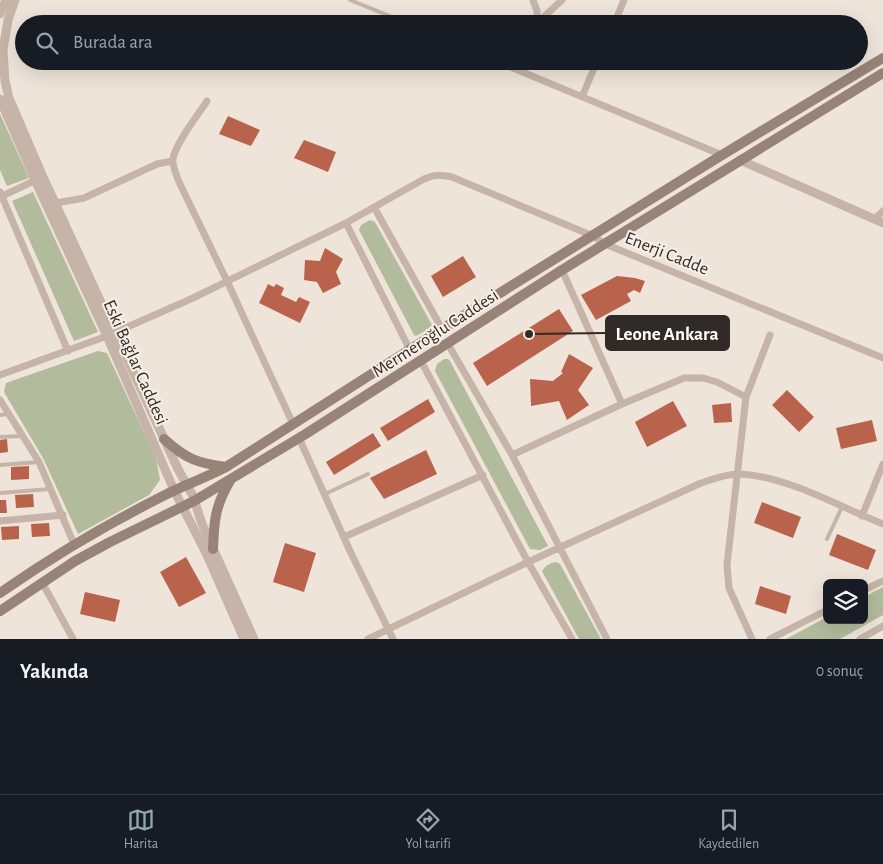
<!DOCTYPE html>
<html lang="tr">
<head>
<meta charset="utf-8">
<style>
	:root { --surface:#171b24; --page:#242831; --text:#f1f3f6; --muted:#9ea1a6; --line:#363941; --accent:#93a8ab }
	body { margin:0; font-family:"Alegreya Sans",sans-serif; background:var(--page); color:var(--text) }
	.controls { position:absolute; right:15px; bottom:15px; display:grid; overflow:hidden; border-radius:8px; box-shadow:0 5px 20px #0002 }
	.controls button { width:45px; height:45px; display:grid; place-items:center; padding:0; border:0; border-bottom:1px solid var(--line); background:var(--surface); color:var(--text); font:25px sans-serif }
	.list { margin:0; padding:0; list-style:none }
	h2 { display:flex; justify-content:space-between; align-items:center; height:65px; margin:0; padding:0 20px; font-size:21px }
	h2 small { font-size:16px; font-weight:400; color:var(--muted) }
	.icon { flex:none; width:28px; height:28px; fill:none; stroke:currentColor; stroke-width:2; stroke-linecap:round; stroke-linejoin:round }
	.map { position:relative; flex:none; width:883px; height:639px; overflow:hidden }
	.search { position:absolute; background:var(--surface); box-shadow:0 5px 20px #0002; left:15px; right:15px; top:15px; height:55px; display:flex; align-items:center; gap:12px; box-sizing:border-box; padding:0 18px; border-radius:28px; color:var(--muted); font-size:19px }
	.sheet { height:155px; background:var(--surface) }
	nav { display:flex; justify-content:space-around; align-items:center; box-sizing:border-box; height:70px; border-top:1px solid var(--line); background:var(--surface); font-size:14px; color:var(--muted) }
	nav a { display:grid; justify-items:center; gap:2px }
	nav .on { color:var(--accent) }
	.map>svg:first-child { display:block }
</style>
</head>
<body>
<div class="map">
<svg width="883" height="639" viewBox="0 0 883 639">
	<rect width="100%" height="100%" fill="#eee4da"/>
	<path fill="#b2bb9b" d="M0 114 29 178 7 186 0 170Z
		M33 192 98 332 74 341 12 201Z
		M370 220 375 222 432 325 430 328 416 336 414 335 359 230 361 225Z
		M98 351 107 353 156 458 160 480 149 495 78 534 43 458 4 392 6 383Z
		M444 359H448L450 361 548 546 540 550 530 549 435 371 437 364Z
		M556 562 560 564 601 639H579L542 571C545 566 549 563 556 562Z
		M883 587V615L840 639H786L827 617V620H864V597Z"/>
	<path fill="#b9634d" d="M228 116 260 130 251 146 219 134Z
		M304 140 336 152 328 172 294 158Z
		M325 248 343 259 336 272 341 284 323 293 317 282 304 280 305 260 320 261Z
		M463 256 476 277 443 297 431 276Z
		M617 276 635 278 645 281 640 293 634 290 627 294 631 301 596 320 581 295Z
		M268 284 274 287 276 284 284 288 281 295 296 302 299 297 310 302 300 323 259 303Z
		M559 309 573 331 487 386 473 363Z
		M569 354 593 368 578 390 589 405 567 420 559 401 531 406 530 379 553 381 563 373 561 372Z
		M787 390 814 417 799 432 772 405Z
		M428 399 435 412 388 441 380 428Z
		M673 401 687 426 647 447 635 422Z
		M731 403 732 422 714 423 712 405Z
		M872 420 877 441 841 449 836 428Z
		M373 433 381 446 334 475 326 462Z
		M7 439 8 452 0 453V440Z
		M426 450 437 474 384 499 370 478Z
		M29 466V479L11 480V467Z
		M33 494 34 507 16 508 15 495Z
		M0 500H6L7 513H0Z
		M762 502 801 517 793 538 754 523Z
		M49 523 50 536 32 537 31 524Z
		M19 526V539L2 540 1 527Z
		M837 534 876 550 868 570 829 555Z
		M285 543 316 553 304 592 273 582Z
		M186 557 206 593 179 607 160 572Z
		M760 586 791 596 786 614 755 604Z
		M85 592 120 600 115 622 80 614Z"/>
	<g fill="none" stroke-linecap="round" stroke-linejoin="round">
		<path stroke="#c5b4a7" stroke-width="4" d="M350 0 409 24
			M0 415 9 414
			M0 437 22 436
			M0 465 39 462
			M0 493 50 489
			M325 494 368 474
			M827 539 842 507"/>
		<path stroke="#c5b4a7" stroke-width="7" d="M533 0 537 11V23
			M537 23 562 0
			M614 24 624 0
			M496 61 722 155
			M582 97 597 61
			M207 101C198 115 175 144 173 159 172 166 177 176 179 182L227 281 293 424
			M0 192 68 351
			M0 197 38 179
			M56 203 84 198 157 164 172 161
			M374 207 442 329
			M874 219 883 211
			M346 223 410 350
			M562 270 622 404
			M448 344 512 455 607 639
			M421 361 528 562 572 639
			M0 375 107 336 193 298 346 223 424 179C435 174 441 175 452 177L593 236 605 244 883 358
			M0 400 39 462 74 544
			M299 438 350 551 393 639
			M512 455 622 404 684 378H703L717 382 746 397
			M862 516 883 464
			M0 521 63 515
			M344 537 483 475
			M42 582 73 639
			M864 590 883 581
			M368 639 528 562 701 483C713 479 726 474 738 474 785 475 840 507 883 524
			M752 639 729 588 727 565 746 397 770 335
			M770 639 827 610
			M860 639 883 626"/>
		<path stroke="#c5b4a7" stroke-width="9" d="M15 0 8 20 3 50 5 81 9 98 43 177 178 469 193 496 202 524 254 639
			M0 14 6 0
			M0 99 35 180 107 336 174 490 207 555 244 639
			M740 160 883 223"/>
		<path stroke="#988379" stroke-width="10" d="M164 439C186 459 197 463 226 467
			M213 549C214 521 215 506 230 481
			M0 593C53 556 109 523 167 494 187 484 207 477 226 467L442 329 722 155 883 58
			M0 611 75 561 110 542 194 501 304 435 562 270 883 73"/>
	</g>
	<g text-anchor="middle" stroke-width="4" stroke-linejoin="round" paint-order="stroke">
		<g font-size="18" fill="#322a27" stroke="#f7eee5">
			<text transform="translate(667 253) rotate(22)" y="6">Enerji Cadde</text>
			<text transform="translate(435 333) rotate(-33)" y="6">Mermeroğlu Caddesi</text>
			<text transform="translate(136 362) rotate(66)" y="6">Eski Bağlar Caddesi</text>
		</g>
	</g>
	<path fill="none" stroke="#322a27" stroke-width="2" d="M529 334L606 333"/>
	<circle fill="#322a27" stroke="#f7eee5" stroke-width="2" cx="529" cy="334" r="5"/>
	<rect fill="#322a27" stroke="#322a27" stroke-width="2" x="606" y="316" width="123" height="34" rx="5"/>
	<g font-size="19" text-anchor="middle" font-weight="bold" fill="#fff">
		<text x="667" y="340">Leone Ankara</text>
	</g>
</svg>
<div class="controls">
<button><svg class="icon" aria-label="layers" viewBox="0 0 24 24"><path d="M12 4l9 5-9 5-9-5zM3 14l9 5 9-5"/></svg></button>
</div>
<div class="search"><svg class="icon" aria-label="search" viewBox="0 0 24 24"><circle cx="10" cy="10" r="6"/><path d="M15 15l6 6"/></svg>Burada ara</div>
</div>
<section class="sheet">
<h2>Yakında<small>0 sonuç</small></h2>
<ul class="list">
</ul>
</section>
<nav>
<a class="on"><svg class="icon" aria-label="map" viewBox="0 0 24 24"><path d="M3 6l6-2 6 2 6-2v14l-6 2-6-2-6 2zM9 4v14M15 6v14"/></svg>Harita</a>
<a><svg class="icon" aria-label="directions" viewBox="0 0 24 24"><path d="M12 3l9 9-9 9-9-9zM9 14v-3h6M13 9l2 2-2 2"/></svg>Yol tarifi</a>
<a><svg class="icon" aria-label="saved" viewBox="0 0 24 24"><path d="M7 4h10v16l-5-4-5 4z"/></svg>Kaydedilen</a>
</nav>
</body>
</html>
